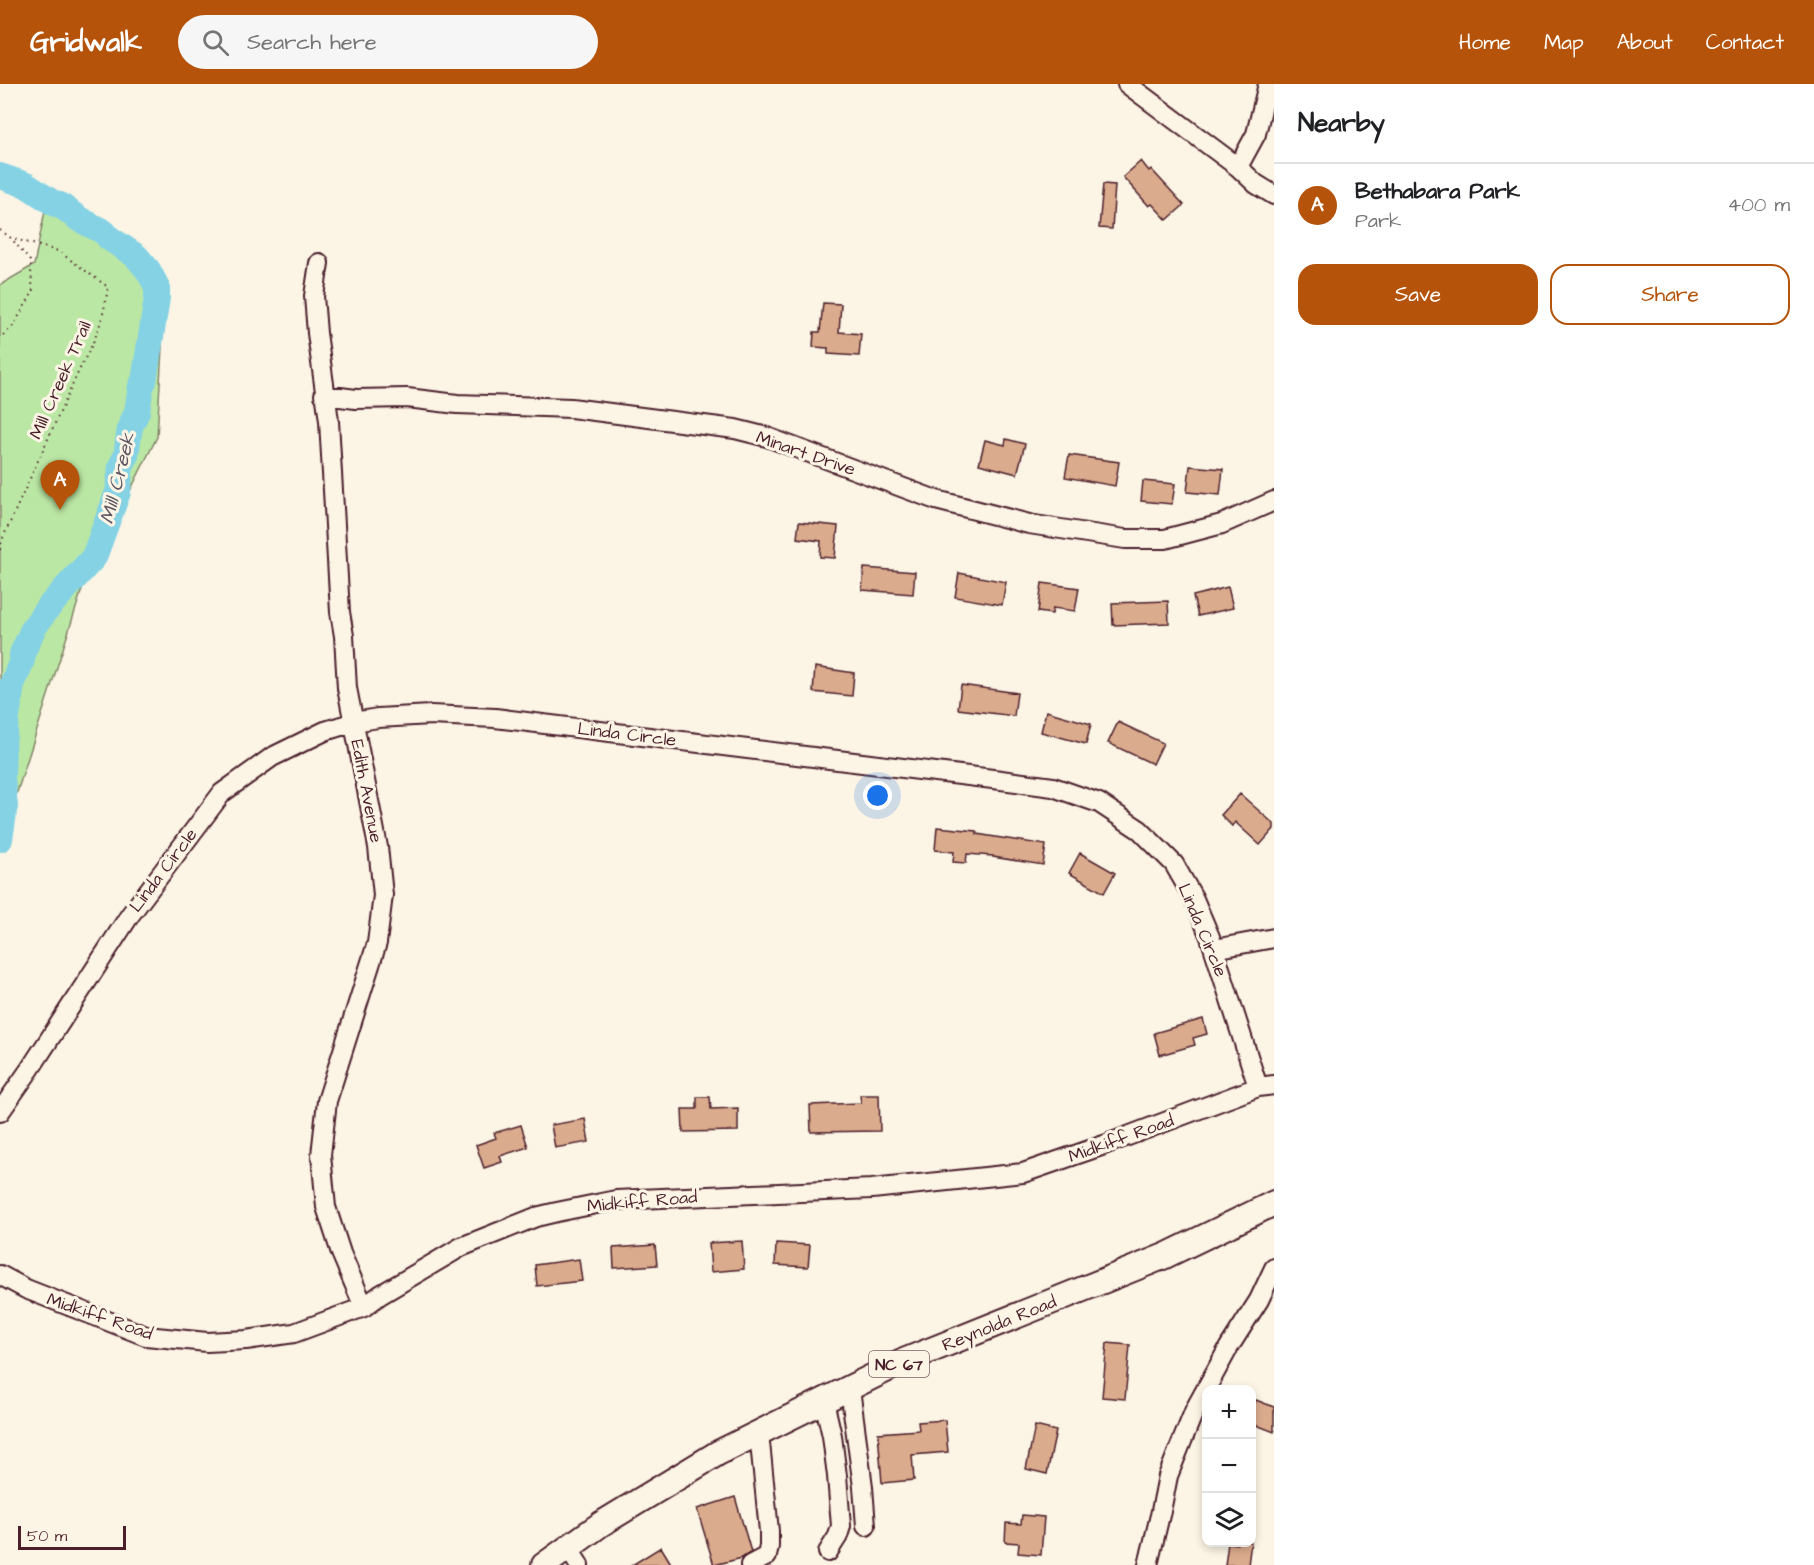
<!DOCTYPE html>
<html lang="en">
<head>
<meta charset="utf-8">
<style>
	:root { --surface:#fff; --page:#f6f6f6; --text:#202124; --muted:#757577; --line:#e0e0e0; --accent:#b45309 }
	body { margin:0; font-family:"Architects Daughter",sans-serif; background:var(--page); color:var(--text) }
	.controls { position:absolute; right:18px; bottom:18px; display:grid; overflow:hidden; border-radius:12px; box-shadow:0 3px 9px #0003 }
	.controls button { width:54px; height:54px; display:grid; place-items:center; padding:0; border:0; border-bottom:2px solid var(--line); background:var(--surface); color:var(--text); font:30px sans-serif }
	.scale { position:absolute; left:18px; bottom:15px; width:108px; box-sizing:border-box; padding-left:6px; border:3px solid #4a1f2b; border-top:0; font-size:16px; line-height:21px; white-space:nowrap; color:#4a1f2b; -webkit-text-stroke:4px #fcf5e5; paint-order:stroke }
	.you { position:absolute; left:878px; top:712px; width:21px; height:21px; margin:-15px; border:4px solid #fff; border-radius:50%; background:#1a73e8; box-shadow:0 0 0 9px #1a73e833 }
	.badge { display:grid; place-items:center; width:39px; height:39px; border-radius:50%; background:var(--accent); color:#fff; font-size:20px; font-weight:700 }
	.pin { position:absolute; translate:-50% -50px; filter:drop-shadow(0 2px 3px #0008) }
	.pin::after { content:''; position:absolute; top:32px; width:21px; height:18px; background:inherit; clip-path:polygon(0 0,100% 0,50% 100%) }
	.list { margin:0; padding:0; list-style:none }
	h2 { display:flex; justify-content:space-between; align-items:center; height:78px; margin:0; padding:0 24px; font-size:26px }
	h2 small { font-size:20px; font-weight:400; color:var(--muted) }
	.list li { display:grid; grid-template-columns:39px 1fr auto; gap:18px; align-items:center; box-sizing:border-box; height:84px; padding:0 24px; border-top:2px solid var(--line) }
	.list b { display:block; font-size:22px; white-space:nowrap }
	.list p { margin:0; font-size:20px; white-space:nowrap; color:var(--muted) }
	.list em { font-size:20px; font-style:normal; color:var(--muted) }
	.actions { display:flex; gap:12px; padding:18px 24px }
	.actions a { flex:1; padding:14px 0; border:2px solid var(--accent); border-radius:18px; text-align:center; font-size:21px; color:var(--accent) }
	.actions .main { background:var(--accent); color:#fff }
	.icon { flex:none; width:33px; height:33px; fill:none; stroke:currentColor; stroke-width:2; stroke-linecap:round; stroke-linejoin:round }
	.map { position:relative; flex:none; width:1274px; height:1481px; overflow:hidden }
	header { display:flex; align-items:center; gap:36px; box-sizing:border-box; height:84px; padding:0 30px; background:var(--accent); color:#fff }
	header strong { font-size:28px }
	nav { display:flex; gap:33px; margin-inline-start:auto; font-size:21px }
	.search { width:420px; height:54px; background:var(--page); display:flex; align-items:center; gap:15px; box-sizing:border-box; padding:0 21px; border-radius:33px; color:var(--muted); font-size:22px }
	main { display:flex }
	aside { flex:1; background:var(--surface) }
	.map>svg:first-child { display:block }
</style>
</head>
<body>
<header>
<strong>Gridwalk</strong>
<div class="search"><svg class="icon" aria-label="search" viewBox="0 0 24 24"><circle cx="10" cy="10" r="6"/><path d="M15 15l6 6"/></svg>Search here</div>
<nav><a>Home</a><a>Map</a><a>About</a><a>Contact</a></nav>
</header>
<main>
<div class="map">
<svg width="1274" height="1481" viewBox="0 0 1274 1481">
	<rect width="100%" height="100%" fill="#fcf5e5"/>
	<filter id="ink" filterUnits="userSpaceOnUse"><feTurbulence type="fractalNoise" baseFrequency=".0167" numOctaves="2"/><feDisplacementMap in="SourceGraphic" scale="12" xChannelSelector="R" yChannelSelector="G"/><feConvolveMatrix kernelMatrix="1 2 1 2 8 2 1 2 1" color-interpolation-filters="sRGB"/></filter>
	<g filter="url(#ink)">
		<path fill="#bbe7a4" stroke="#828368" stroke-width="1.5" d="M49 107 122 155 165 210 157 353 84 499 4 749 0 754V201L34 181Z"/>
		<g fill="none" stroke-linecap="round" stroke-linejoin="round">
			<path stroke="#85d2e4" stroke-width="26" d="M0 92 26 101 55 120 60 121 79 135 104 148 109 154 136 172 148 186 157 203V214L144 297 141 302 137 328 130 343 126 372 121 382 118 408 94 473 46 526 33 545 22 570V576L12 601 3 658 2 695 5 722 0 755"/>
		</g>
		<path fill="#dbab8d" stroke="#4a1f2b" stroke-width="1.5" d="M1141 77 1149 87 1151 85 1184 121 1167 136 1152 120 1149 122 1123 93Z
			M1103 100 1115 101 1112 145 1099 144Z
			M823 219 841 220 839 248 861 250 859 272 828 270V264L813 263 814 248H820Z
			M1006 355 1025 360 1017 390 979 380 985 356 1005 361Z
			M1069 371 1119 378 1115 402 1065 393Z
			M1190 382 1223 385 1220 411 1187 408Z
			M1143 397 1175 400 1172 420 1141 417Z
			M799 438 838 442 835 474 820 473 821 457 797 454Z
			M864 484 915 488 913 510 862 506Z
			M959 489 1006 498 1002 521 955 513Z
			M1042 499 1079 504 1075 527 1053 524 1052 530 1038 528Z
			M1228 503 1233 524 1198 532 1193 512Z
			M1168 517 1169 539 1113 541 1112 519Z
			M815 583 854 589 852 612 813 608Z
			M961 601 1017 609 1014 632 958 625Z
			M1046 627 1091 640 1086 660 1041 648Z
			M1118 638 1163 659 1153 680 1108 659Z
			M1240 710 1274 740V745L1260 761 1235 738 1232 742 1221 731Z
			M937 743 977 747V750L1046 761 1043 781 993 773V772L967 770 966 779 953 778 954 768 935 766Z
			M1080 769 1115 789 1104 809 1069 789Z
			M1203 935 1207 950 1193 954 1195 961 1160 971 1154 949Z
			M860 1011H879L880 1047 811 1048 810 1021 861 1019Z
			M697 1013H710L711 1025 738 1024V1047L683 1048 682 1025H697Z
			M585 1035 589 1058 555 1064 551 1041Z
			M521 1041 528 1063 500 1072 502 1078 484 1084 476 1061 496 1054 494 1049Z
			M742 1157 744 1185 711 1188 709 1159Z
			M776 1159 810 1161 808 1183 775 1181Z
			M655 1161 657 1181 614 1184 613 1164Z
			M579 1175 582 1197 537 1202 535 1181Z
			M1107 1259 1130 1261 1125 1315 1102 1313Z
			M1256 1316 1274 1323V1348L1251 1339V1327Z
			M945 1336 948 1368 912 1371 914 1396 882 1399 878 1349 919 1346 918 1338Z
			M1035 1342 1056 1347 1047 1390 1026 1385Z
			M735 1413 751 1468 742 1474 714 1481 697 1425Z
			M1022 1431 1044 1433 1041 1471 1018 1469 1019 1459 1005 1458 1006 1439 1021 1440Z
			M1237 1458H1251L1248 1481H1225L1228 1459 1237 1460Z
			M661 1463 672 1481H632Z"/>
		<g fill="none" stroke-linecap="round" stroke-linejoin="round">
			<defs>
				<path id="minor" d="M1127 0 1238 83 1256 100 1274 111
					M1238 83 1256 50 1268 0
					M319 179 314 212 317 249 329 337 340 528 344 552 347 604 378 763 383 811 377 859 327 1017 321 1071 326 1123 341 1169 364 1223
					M324 311 356 315 407 314 457 320 571 324 735 345 767 353 936 416 1029 440 1125 455H1165L1222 440 1274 417
					M1214 865 1274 854
					M0 1028 30 985 130 831 222 709 272 673 325 647 354 638 378 634 431 631 495 634 1001 696 1053 703 1099 719 1140 746 1174 780 1194 815 1210 853 1258 1003
					M0 1191 26 1205 146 1252 207 1258 246 1256 294 1249 364 1223 380 1211 461 1163 536 1133 557 1128 616 1116 872 1105 1023 1089 1104 1061 1258 1003 1274 1001
					M850 1305 863 1403 866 1442
					M824 1317 832 1352 837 1392 841 1442 838 1452 828 1468
					M568 1464 579 1481
					M750 1481 767 1472 769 1462V1447L759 1349
					M1148 1481 1161 1427 1168 1392 1195 1325 1229 1263 1259 1216 1274 1184"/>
				<path id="major" d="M544 1481 601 1440 718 1369 904 1277 1165 1172 1274 1119"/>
			</defs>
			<use href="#minor" stroke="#4a1f2b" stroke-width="22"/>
			<use href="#major" stroke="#4a1f2b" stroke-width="28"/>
			<path stroke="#4a1f2b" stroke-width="2" stroke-dasharray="1.5 4.5" stroke-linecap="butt" d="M0 146 11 154 30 177 33 208 13 242 0 254
				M0 466 2 456 82 280C98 251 103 236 108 203L58 167 11 154"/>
			<use href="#minor" stroke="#fcf5e5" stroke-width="18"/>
			<use href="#major" stroke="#fcf5e5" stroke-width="24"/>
		</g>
	</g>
	<g text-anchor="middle" stroke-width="6" stroke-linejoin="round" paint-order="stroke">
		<rect fill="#fcf5e5" stroke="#7f5f63" stroke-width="1.5" x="869" y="1267" width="60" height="26" rx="4.5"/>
		<g font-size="16" font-weight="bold" fill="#4a1f2b">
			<text x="899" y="1286">NC 67</text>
		</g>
		<g font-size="18" fill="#4a1f2b" stroke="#fcf5e5">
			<text transform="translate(60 296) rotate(-66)" y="6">Mill Creek Trail</text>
			<text transform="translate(806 369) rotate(19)" y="6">Minart Drive</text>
			<text transform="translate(627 650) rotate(7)" y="6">Linda Circle</text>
			<text transform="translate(367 707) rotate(79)" y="6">Edith Avenue</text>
			<text transform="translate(163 786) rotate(-53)" y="6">Linda Circle</text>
			<text transform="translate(1203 846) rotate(67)" y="6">Linda Circle</text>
			<text transform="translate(1121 1054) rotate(-20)" y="6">Midkiff Road</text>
			<text transform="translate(642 1117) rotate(-5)" y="6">Midkiff Road</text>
			<text transform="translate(100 1232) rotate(19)" y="6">Midkiff Road</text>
			<text transform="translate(999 1239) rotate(-22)" y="6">Reynolda Road</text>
		</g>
		<g font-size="20" font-style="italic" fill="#5c5562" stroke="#fcf5e5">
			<text transform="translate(117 394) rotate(-76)" y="7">Mill Creek</text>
		</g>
	</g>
</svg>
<div class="controls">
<button>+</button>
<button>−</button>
<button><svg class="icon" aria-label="layers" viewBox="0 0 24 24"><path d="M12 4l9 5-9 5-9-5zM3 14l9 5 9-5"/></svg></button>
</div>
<div class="scale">50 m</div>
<div class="you"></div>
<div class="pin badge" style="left:60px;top:426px">A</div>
</div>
<aside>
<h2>Nearby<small></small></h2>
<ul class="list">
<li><span class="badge">A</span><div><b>Bethabara Park</b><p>Park</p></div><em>400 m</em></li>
</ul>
<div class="actions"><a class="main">Save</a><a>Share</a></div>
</aside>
</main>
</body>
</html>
